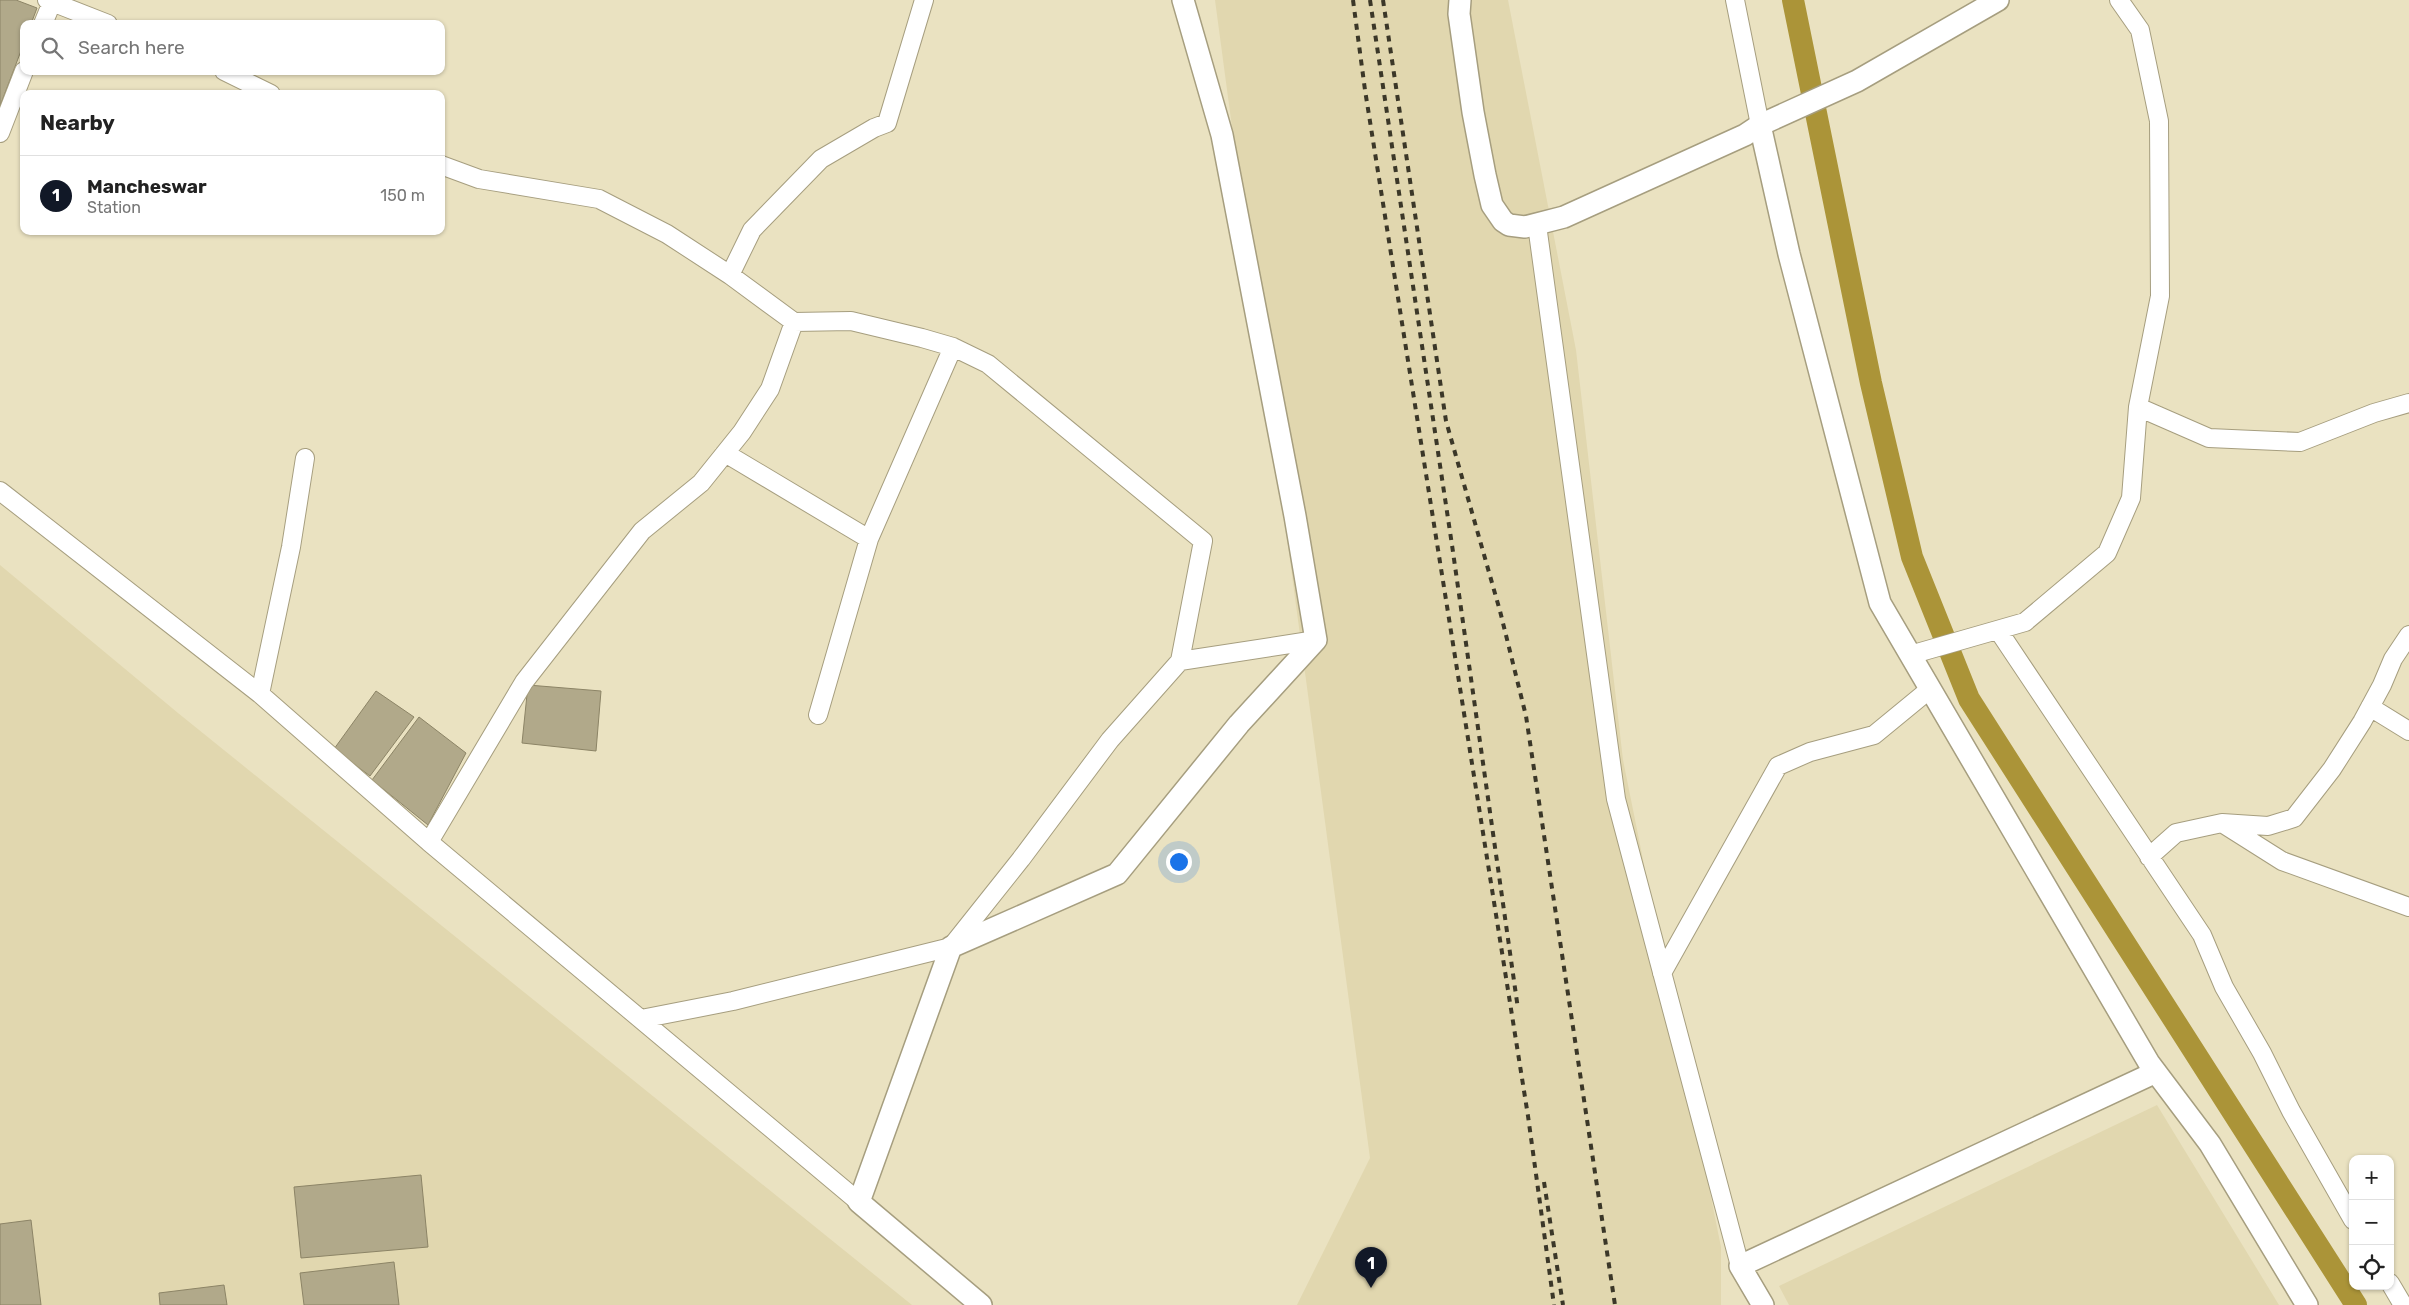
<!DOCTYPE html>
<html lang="en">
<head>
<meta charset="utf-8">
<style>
	:root { --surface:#fff; --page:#f6f6f6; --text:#222; --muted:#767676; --line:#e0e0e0; --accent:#111827 }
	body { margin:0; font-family:Rubik,sans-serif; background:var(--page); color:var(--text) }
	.controls { position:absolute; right:15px; bottom:15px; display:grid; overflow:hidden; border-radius:10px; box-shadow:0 1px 4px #0004 }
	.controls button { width:45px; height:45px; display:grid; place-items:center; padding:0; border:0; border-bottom:1px solid var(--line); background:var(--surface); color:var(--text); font:25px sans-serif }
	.you { position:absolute; left:1178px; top:861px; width:18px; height:18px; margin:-12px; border:4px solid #fff; border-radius:50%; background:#1a73e8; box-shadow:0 0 0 8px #1a73e833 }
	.badge { display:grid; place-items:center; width:32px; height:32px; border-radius:50%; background:var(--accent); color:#fff; font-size:16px; font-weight:700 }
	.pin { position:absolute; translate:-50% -41px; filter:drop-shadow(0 1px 2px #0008) }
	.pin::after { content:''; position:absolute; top:26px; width:18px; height:15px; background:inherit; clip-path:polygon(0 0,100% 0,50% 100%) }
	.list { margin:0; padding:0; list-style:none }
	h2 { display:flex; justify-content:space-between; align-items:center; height:65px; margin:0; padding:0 20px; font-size:21px }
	h2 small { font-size:16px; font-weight:400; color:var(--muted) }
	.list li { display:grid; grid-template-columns:32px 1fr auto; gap:15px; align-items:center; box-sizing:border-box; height:80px; padding:0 20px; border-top:1px solid var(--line) }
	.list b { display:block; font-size:19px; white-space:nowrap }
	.list p { margin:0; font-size:16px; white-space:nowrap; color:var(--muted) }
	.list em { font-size:16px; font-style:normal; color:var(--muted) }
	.icon { flex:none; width:28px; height:28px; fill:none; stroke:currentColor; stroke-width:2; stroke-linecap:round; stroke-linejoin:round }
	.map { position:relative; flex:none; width:2409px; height:1305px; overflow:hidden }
	.search { position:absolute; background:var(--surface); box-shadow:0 1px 4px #0004; left:20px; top:20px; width:425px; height:55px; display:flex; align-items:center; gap:12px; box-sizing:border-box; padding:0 18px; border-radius:10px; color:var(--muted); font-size:19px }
	.panel { position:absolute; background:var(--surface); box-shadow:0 1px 4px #0004; left:20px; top:90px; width:425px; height:145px; border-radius:10px }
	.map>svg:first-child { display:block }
</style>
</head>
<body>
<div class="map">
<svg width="2409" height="1305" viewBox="0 0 2409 1305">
	<rect width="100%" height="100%" fill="#eae2c1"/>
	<path fill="#e1d7af" d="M1215 0H1508L1576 350 1623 760 1721 1247V1305H1297L1370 1158Z
		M0 565 178 713 912 1305H0Z
		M2157 1105 2279 1305H1789L1779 1286Z"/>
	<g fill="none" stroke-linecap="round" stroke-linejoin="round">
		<path stroke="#ab9438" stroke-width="22" d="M1793 0 1871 383 1912 557 1969 699 2356 1305"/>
	</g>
	<path fill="#b1a98a" stroke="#8c8466" d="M0 0H16L37 8 31 24H24V43L0 106Z
		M528 685 601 691 596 751 522 743Z
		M376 691 414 717 370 776 334 749Z
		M419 717 466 753 428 825 372 780Z
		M421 1175 428 1247 301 1258 294 1187Z
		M31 1220 41 1305H0V1224Z
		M394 1262 399 1305H304L300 1273Z
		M224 1285 227 1305H160L159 1293Z"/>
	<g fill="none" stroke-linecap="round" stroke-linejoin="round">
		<defs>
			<path id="minor" d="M47 0 108 24
				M1735 0 1760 125
				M43 24 52 2
				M224 71 271 94
				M0 133 24 71
				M441 165 479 179 599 199 667 234 730 275 794 322 851 321 922 338 953 347 988 364 1203 541 1180 661 1316 640
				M1537 225 1616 799 1740 1266
				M730 275 752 230 821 159 874 128 887 123 924 0
				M2138 407 2209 438 2300 442 2374 413 2409 403
				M725 453 869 539 818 715
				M0 491 260 694 429 842 859 1202
				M869 539 953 347
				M1998 630 2202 935 2224 987 2262 1053 2291 1111 2353 1220
				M1910 655 2025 622 2107 553 2131 498 2138 407 2160 296 2159 121 2140 30 2119 0
				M260 694 291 547 305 458
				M2370 707 2409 731
				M2225 825 2282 861 2409 907
				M429 842 524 682 642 531 701 483 742 432 770 389 794 322
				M2149 857 2176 833 2222 823 2268 826 2294 818 2332 769 2362 722 2382 685 2393 659 2409 635
				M1662 973 1778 766 1810 752 1874 735 1930 689
				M641 1019 733 1001 951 947 1021 859 1110 740 1180 661
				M2390 1283 2403 1305"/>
			<path id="tertiary" d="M1460 0 1459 14 1473 112 1485 175 1492 205 1503 221 1509 225 1525 227 1564 217 1745 135 1760 125 1857 81 1998 0
				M1760 125 1789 254 1880 603 2149 1063 2210 1144 2307 1305
				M981 1305 859 1202 951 947 1117 874 1239 724 1316 640 1295 516 1222 135 1183 0
				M1763 1305 1740 1266 2156 1072"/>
		</defs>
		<use href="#minor" stroke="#a69e7f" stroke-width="20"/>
		<use href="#tertiary" stroke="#a69e7f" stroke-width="24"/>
		<use href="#minor" stroke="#fff" stroke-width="18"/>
		<use href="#tertiary" stroke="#fff" stroke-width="21"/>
		<path stroke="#3b3728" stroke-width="4" stroke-dasharray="6 6" stroke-linecap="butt" d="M1353 0 1365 90 1528 1116 1554 1305
			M1370 0 1452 545 1518 1009
			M1383 0 1446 421 1500 611 1526 716 1615 1305
			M1544 1182 1563 1305"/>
	</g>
</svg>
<div class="controls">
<button>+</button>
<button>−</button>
<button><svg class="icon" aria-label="locate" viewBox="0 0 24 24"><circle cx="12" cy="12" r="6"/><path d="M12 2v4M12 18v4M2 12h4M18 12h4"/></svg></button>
</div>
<div class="you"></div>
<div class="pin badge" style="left:1371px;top:1288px">1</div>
<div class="search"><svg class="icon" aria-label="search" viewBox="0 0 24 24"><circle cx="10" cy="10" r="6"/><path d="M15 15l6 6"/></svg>Search here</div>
<section class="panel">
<h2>Nearby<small></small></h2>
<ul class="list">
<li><span class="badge">1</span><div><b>Mancheswar</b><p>Station</p></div><em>150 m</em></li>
</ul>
</section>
</div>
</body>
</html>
